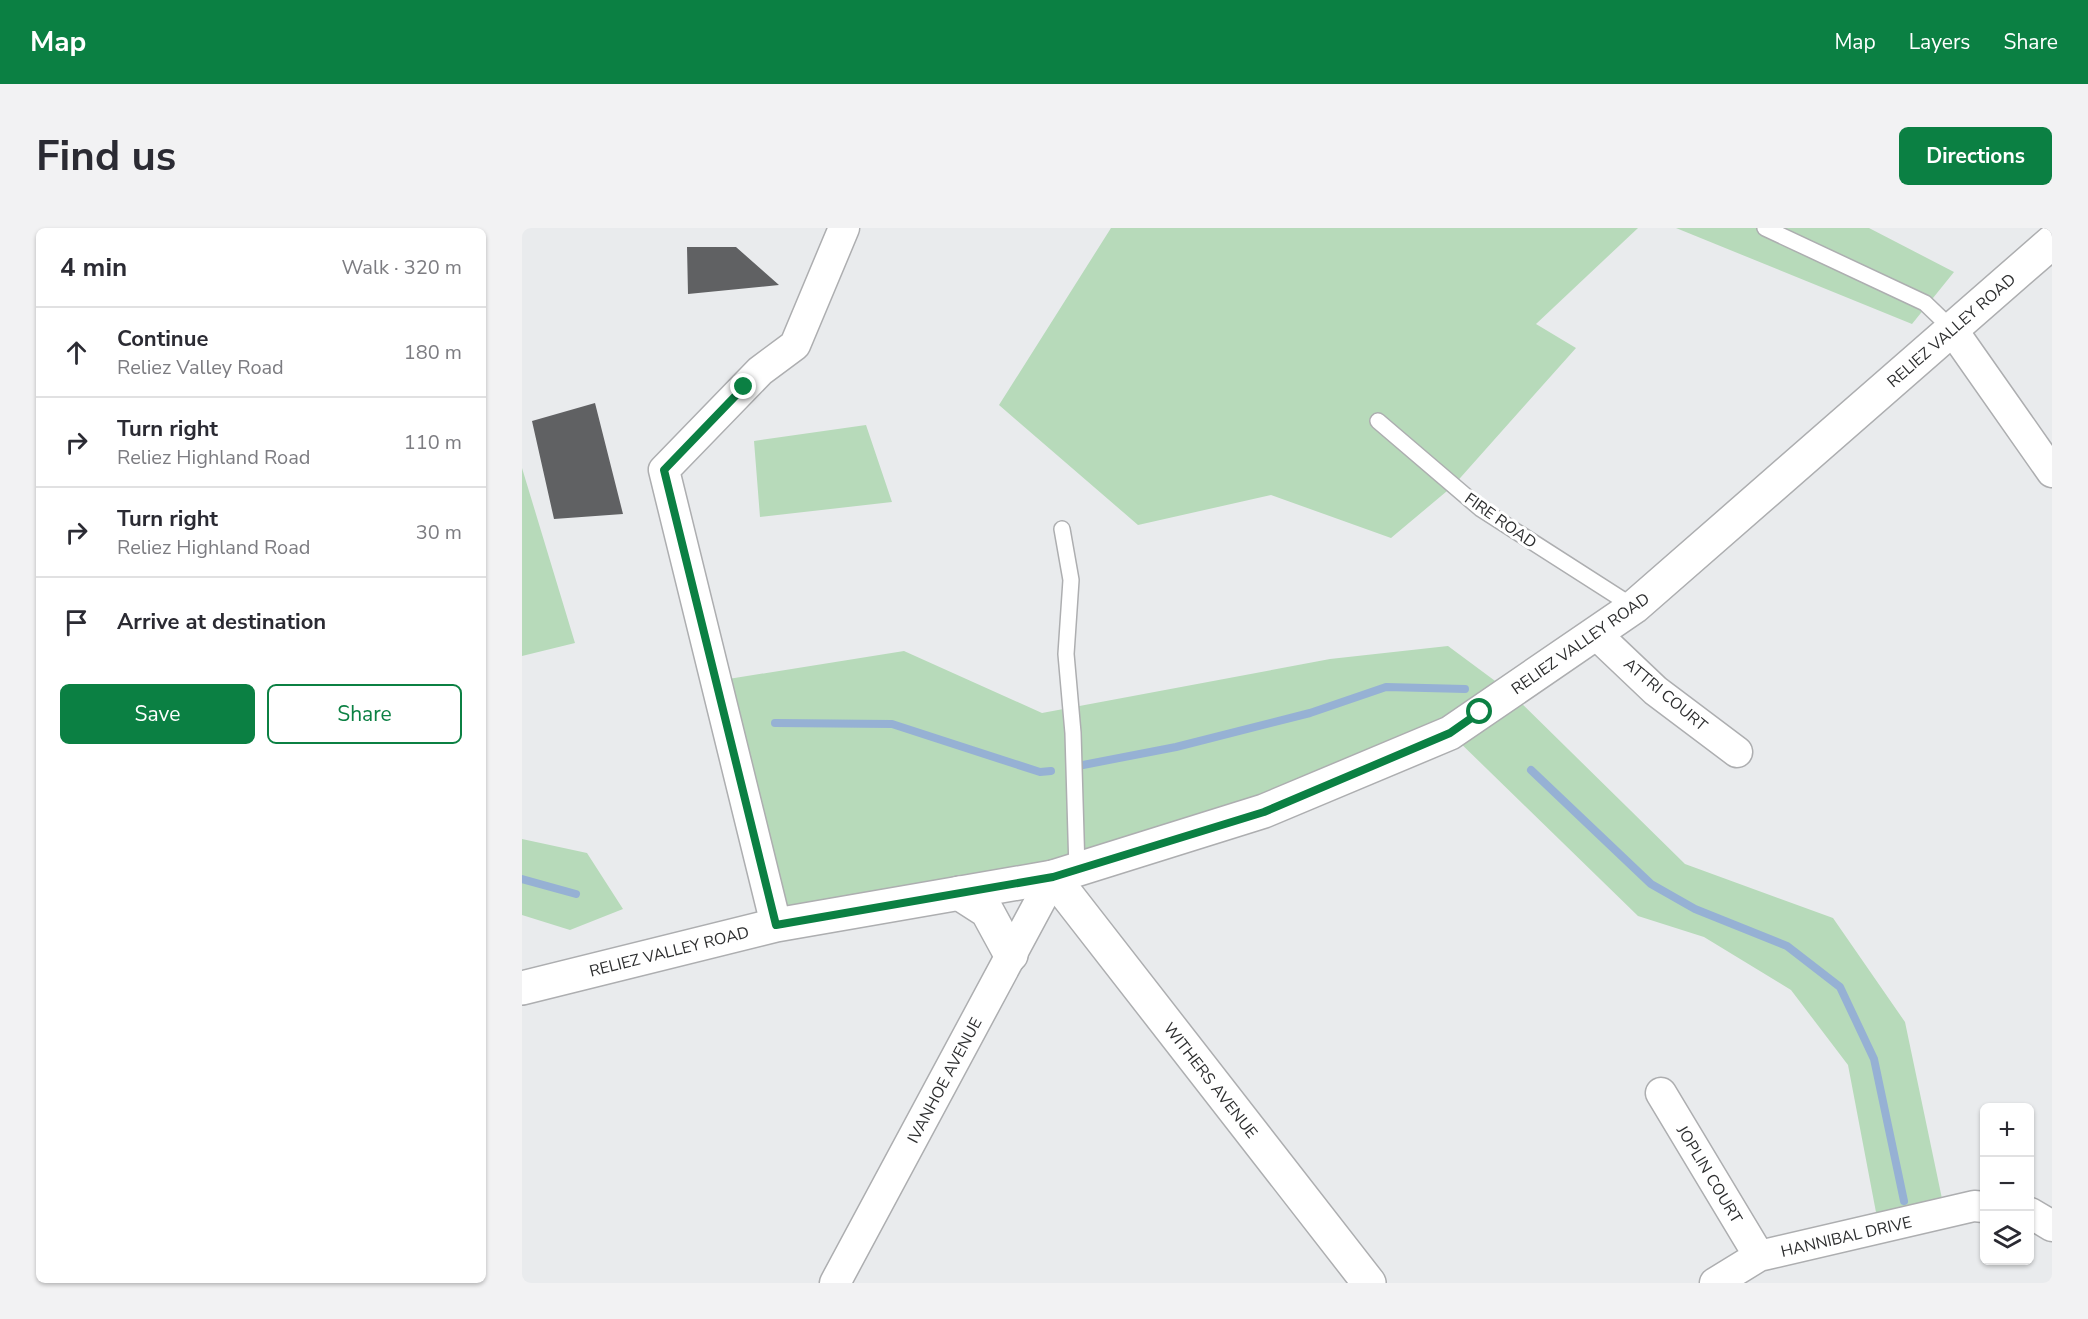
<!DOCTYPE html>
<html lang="en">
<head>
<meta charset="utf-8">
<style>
	:root { --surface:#fff; --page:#f2f2f3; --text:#2b2b33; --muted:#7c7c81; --line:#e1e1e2; --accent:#0b8043 }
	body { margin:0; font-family:"Nunito Sans",sans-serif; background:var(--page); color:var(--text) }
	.controls { position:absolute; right:18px; bottom:18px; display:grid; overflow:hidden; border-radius:9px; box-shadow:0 2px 4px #0004 }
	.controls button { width:54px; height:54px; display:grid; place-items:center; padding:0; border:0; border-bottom:2px solid var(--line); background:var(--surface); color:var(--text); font:30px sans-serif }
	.stop { position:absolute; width:18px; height:18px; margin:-14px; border:4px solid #0b8043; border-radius:50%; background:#fff }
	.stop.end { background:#0b8043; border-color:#fff; box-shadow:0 2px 6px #0008 }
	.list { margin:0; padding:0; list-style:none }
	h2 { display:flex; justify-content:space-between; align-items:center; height:78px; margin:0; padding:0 24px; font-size:26px }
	h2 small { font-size:20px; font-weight:400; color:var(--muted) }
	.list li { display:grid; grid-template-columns:39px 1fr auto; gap:18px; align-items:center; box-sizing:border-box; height:90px; padding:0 24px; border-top:2px solid var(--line) }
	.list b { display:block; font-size:22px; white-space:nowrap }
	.list p { margin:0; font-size:20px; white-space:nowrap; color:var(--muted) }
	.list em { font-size:20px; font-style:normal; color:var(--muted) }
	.actions { display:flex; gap:12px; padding:18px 24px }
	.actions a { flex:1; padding:14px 0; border:2px solid var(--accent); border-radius:9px; text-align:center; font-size:21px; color:var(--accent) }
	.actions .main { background:var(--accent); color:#fff }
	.icon { flex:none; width:33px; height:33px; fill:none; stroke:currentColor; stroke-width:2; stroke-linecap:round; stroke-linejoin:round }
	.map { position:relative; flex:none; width:1530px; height:1055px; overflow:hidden; border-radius:9px }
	header { display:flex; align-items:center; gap:36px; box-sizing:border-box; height:84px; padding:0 30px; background:var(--accent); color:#fff }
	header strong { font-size:28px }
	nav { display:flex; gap:33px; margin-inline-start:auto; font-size:21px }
	.intro { display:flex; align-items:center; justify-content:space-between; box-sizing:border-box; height:144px; padding:0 36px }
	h1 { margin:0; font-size:42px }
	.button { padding:15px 27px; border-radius:9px; background:var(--accent); color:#fff; font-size:21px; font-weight:700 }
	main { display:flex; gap:36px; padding:0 36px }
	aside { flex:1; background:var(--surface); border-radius:9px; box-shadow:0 2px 4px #0004 }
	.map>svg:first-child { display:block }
</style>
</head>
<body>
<header>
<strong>Map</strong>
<nav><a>Map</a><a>Layers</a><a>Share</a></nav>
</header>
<div class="intro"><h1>Find us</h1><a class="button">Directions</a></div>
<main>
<aside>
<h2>4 min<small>Walk · 320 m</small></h2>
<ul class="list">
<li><svg class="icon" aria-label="ahead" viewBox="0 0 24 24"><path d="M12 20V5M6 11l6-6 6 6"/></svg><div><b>Continue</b><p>Reliez Valley Road</p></div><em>180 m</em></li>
<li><svg class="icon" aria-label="right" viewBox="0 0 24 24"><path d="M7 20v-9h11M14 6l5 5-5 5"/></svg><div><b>Turn right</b><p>Reliez Highland Road</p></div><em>110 m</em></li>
<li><svg class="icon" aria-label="right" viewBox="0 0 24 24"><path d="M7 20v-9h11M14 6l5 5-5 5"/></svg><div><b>Turn right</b><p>Reliez Highland Road</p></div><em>30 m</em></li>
<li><svg class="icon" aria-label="arrive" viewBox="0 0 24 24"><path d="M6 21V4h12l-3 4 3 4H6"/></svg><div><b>Arrive at destination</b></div></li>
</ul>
<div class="actions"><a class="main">Save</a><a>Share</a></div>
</aside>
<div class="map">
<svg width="1530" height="1055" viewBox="0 0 1530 1055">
	<rect width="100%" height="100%" fill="#e9ebed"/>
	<path fill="#b7daba" d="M589 0H1116L1014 96 1054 120 931 258 869 310 749 267 616 297 477 177Z
		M1154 0H1347L1432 44 1390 96Z
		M344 197 370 274 238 289 232 213Z
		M0 240 53 415 0 428Z
		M926 418 988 464 1163 636 1311 690 1383 794 1423 985 1357 1000 1326 837 1269 762 1182 709 1116 688 928 505 742 583 254 697 194 453 382 423 520 485 808 431Z
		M0 611 65 625 101 681 48 702 0 687Z"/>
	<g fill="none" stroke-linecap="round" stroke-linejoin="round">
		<path stroke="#96b1d4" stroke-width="8" d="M253 495 370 496 518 544 529 543
			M561 537 654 519 788 485 864 459 943 461
			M1009 542 1129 656 1173 681 1265 718 1318 759 1352 831 1382 973
			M0 651 54 666"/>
	</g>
	<path fill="#606163" d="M165 19H214L257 57 166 66Z
		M73 175 101 286 32 291 10 193Z"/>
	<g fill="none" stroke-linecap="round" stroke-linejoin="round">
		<defs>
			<path id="service" d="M1243 0 1403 75 1429 100
				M856 193 959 281 1112 379
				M540 301 549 352 544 426 551 505 555 642"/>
			<path id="minor" d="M1429 100 1530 244
				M1074 406 1134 463 1215 524
				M254 697 142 242 238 143 273 117 322 0
				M1139 865 1237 1028
				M1508 985 1530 998
				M313 1055 531 649
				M1193 1055 1237 1028 1452 978 1462 979"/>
			<path id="tertiary" d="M531 649 847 1055
				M437 665 465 683 489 727"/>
			<path id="secondary" d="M0 760 254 697 531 649 742 583 928 505 1112 379 1530 14"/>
		</defs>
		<use href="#service" stroke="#adaeb0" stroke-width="18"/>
		<use href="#minor" stroke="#adaeb0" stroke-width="33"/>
		<use href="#tertiary" stroke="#adaeb0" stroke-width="36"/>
		<use href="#secondary" stroke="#adaeb0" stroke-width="36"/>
		<use href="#service" stroke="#fff" stroke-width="15"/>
		<use href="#minor" stroke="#fff" stroke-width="30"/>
		<use href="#tertiary" stroke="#fff" stroke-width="33"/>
		<use href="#secondary" stroke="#fff" stroke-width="33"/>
	</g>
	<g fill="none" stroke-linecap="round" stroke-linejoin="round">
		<path stroke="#0b8043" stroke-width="8" d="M222 159 142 242 254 697 531 649 742 584 928 505 958 484"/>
	</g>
	<g text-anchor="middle" stroke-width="6" stroke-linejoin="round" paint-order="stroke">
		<g font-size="16" fill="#2d2e2f" stroke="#fff">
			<text transform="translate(1429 102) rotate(-41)" y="6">RELIEZ VALLEY ROAD</text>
			<text transform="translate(979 292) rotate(35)" y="6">FIRE ROAD</text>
			<text transform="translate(1058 415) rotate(-35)" y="6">RELIEZ VALLEY ROAD</text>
			<text transform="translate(1144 466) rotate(40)" y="6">ATTRI COURT</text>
			<text transform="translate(147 723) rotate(-14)" y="6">RELIEZ VALLEY ROAD</text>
			<text transform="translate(422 852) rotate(-62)" y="6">IVANHOE AVENUE</text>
			<text transform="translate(689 852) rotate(52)" y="6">WITHERS AVENUE</text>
			<text transform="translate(1188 946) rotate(59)" y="6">JOPLIN COURT</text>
			<text transform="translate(1324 1008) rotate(-13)" y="6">HANNIBAL DRIVE</text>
		</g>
	</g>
</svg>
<div class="controls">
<button>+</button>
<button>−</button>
<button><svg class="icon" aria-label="layers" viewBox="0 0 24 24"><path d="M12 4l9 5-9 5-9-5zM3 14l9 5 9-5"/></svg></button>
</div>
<div class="stop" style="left:958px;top:484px"></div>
<div class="stop end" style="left:222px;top:159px"></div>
</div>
</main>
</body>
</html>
